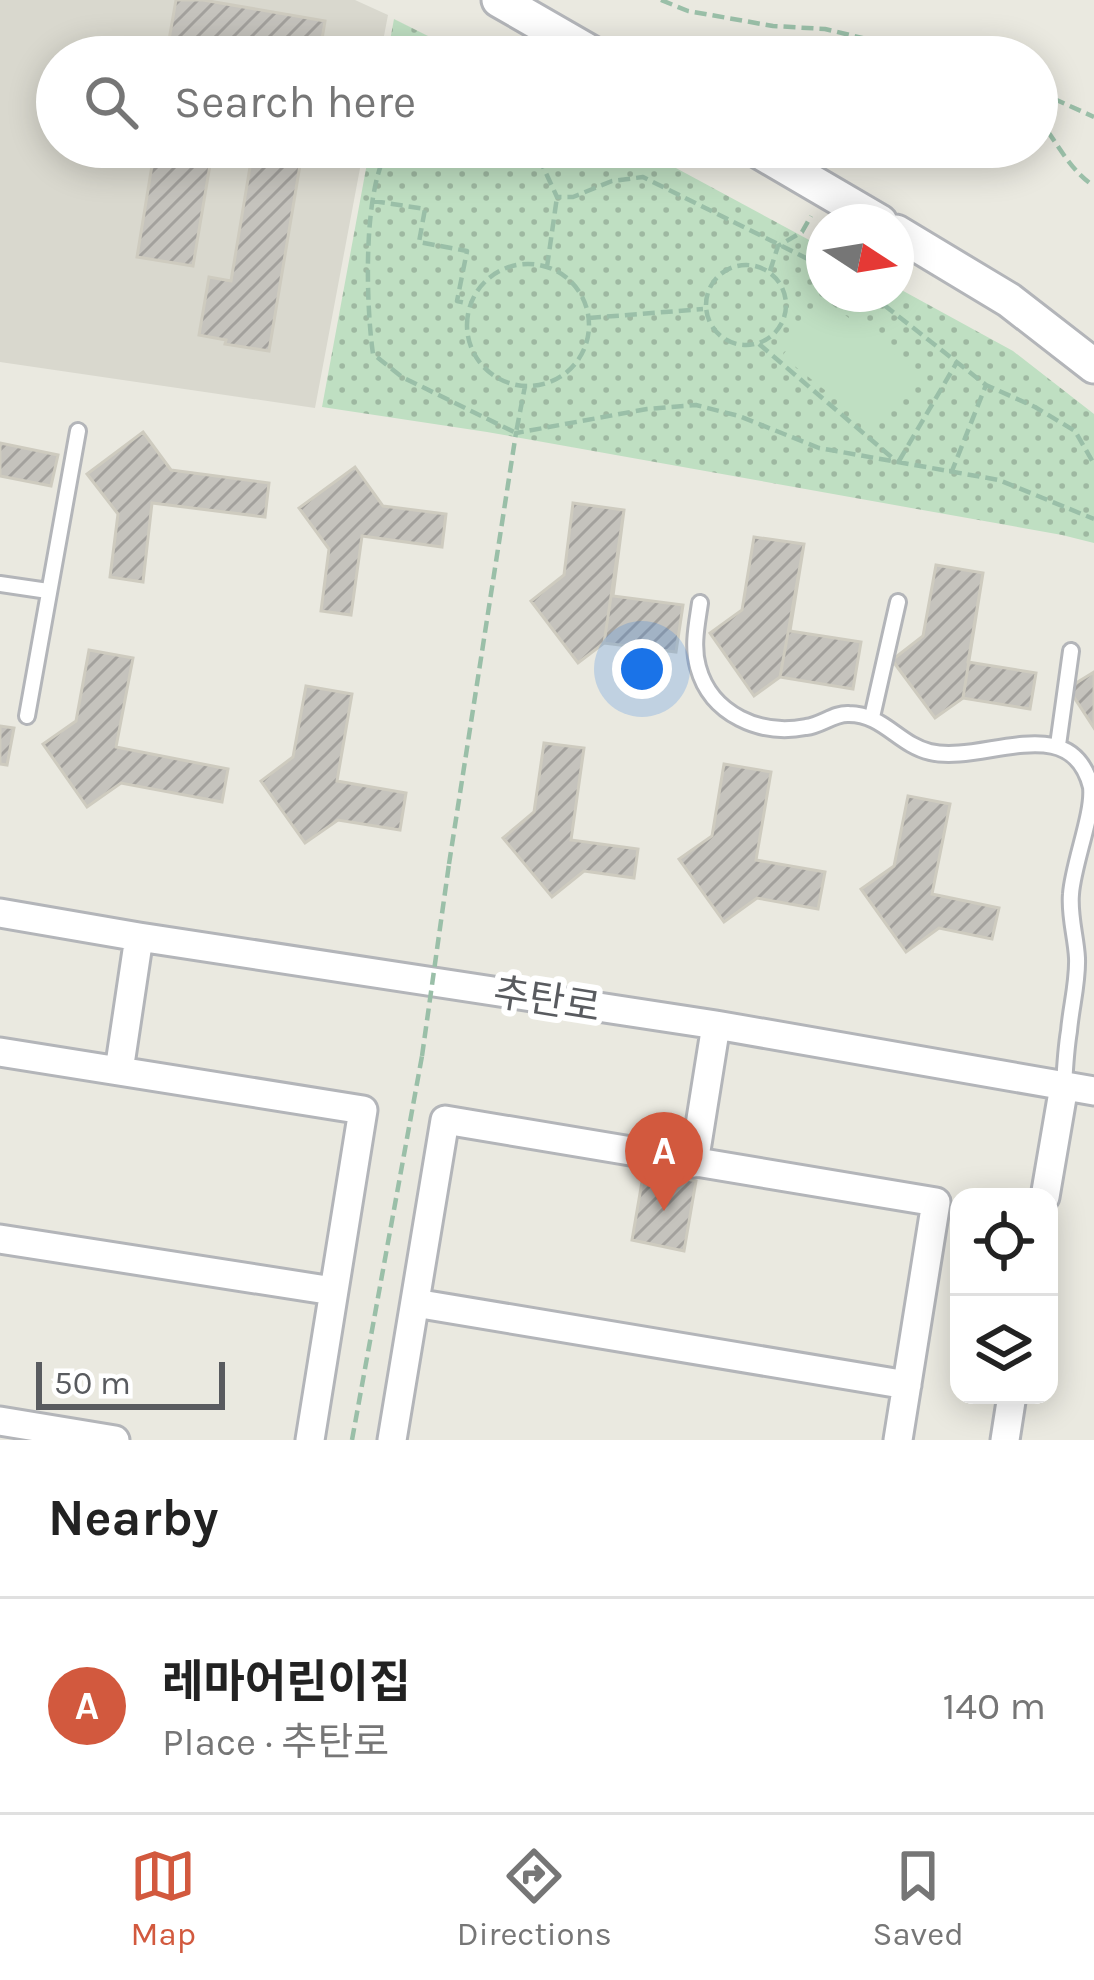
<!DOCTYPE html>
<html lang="en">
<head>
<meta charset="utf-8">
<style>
	:root { --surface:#fff; --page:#f6f6f6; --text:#222; --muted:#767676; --line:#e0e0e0; --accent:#d2593e }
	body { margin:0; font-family:Karla,"Noto Sans KR",sans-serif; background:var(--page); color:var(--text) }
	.controls { position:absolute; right:36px; bottom:36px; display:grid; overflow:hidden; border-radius:24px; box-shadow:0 6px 30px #0003 }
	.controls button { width:108px; height:108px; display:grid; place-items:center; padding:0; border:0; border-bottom:3px solid var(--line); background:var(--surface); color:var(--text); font:60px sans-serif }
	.compass { position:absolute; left:806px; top:204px; width:108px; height:108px; border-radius:50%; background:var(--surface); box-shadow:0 6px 30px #0003; rotate:102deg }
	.scale { position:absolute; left:36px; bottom:30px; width:189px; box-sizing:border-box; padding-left:12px; border:6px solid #595b5f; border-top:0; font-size:33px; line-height:42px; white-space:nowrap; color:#595b5f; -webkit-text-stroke:9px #fff; paint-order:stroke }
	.you { position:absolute; left:642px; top:669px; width:42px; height:42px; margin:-30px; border:9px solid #fff; border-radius:50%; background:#1a73e8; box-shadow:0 0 0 18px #1a73e833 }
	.badge { display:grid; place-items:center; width:78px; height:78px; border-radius:50%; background:var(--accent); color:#fff; font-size:39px; font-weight:700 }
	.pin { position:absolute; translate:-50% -99px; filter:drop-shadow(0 3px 6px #0008) }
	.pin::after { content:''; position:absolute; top:63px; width:42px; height:36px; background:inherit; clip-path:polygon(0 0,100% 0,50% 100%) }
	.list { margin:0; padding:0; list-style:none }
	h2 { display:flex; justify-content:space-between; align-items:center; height:156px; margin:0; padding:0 48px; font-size:51px }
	h2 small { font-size:39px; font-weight:400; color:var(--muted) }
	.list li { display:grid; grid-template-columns:78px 1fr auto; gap:36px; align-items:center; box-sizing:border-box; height:216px; padding:0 48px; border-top:3px solid var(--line) }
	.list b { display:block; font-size:45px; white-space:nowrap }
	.list p { margin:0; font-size:39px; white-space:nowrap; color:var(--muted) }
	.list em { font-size:39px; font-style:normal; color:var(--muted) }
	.icon { flex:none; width:66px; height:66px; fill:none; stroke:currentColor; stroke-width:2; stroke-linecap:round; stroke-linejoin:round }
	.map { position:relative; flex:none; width:1094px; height:1440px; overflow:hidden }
	.search { position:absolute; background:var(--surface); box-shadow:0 6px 30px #0003; left:36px; right:36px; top:36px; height:132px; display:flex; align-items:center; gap:30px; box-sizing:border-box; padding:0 42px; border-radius:66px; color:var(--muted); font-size:45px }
	.sheet { height:372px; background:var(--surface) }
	nav { display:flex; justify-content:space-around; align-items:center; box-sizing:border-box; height:168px; border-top:3px solid var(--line); background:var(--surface); font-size:33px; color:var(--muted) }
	nav a { display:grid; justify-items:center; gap:6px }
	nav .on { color:var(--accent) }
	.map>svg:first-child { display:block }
</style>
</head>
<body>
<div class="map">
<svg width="1094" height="1440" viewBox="0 0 1094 1440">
	<defs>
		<pattern id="park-dots" width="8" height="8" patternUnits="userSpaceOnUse" patternTransform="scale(3)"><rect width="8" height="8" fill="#bfdfc2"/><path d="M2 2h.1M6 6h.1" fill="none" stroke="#9eb8a1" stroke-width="1.8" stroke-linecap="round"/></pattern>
		<pattern id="building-hatch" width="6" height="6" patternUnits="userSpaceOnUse" patternTransform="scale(3)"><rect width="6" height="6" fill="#c5c3bd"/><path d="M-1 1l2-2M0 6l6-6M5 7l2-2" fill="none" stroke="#a3a19d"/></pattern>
	</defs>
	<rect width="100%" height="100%" fill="#eae9e0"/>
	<path fill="#d9d8ce" d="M0 0H355L388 15 380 57H57V147H364L315 408 0 362Z"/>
	<path fill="url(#park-dots)" d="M394 19 470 57H387Z
		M370 147H637L824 248V294H896V287L1013 351 1094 414V543L1062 535 487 432 322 407Z"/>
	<path fill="#bfdfc2" d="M826 300 919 373 875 430 782 356Z"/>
	<path fill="url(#building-hatch)" stroke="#cecbbf" stroke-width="3" d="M176 0H203L325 21 319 57H166Z
		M155 147H213L193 266 137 257Z
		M242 147H303L269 351 225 344 226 340 199 335 209 277 231 281 253 149Z
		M143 432 171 470 269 483 265 517 152 503 143 582 110 577 118 514 87 474Z
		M0 443 58 455 51 486 0 476Z
		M355 467 383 506 446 514 442 547 362 536 351 615 321 611 329 549 299 508Z
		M573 503 624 510 613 596 683 605 676 652 604 643 578 663 531 601 564 575Z
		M573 503 624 510 604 643 578 663 531 601 564 575Z
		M754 537 804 544 790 631 861 642 853 689 780 677 754 696 710 633 742 610Z
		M754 537 804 544 780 677 754 696 710 633 742 610Z
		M936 565 983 573 968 662 1036 673 1030 709 963 698 935 718 892 660 923 636Z
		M936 565 983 573 963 698 935 718 892 660 923 636Z
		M89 650 133 658 116 747 228 769 222 802 121 783 87 807 43 744 76 721Z
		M1094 672V728L1068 688Z
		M306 686 352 694 337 781 406 793 400 830 338 820 305 843 261 781 293 757Z
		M0 726 14 728 7 765 0 764Z
		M544 743 584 748 571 840 638 849 634 878 584 871 552 897 503 838 534 812Z
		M724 764 771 772 756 860 825 872 818 909 757 898 724 922 679 859 712 836Z
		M908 796 950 804 932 894 999 908 992 939 939 928 906 952 861 889 894 866Z
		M644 1170 696 1181 684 1251 632 1240Z"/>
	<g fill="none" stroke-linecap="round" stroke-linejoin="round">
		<defs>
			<path id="service" d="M0 584 48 591
				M700 603C697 624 692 646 698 667 711 715 761 736 806 727 822 725 834 713 849 714 883 714 899 745 930 752 982 765 1071 708 1091 787 1094 813 1073 864 1071 894 1069 916 1076 937 1077 958 1078 982 1071 1007 1069 1031 1066 1049 1065 1067 1064 1086
				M27 716 78 431
				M872 717 898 602
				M1058 745 1071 651"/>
			<path id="minor" d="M0 913 139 937 716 1025 1094 1091
				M0 1052 363 1110 310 1440
				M119 1071 139 937
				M694 1163 716 1025
				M1045 1197 1064 1086
				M0 1239 333 1291
				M415 1303 907 1385
				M0 1421 115 1440
				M392 1440 445 1120 936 1202 898 1440
				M1005 1440 1012 1395"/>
			<path id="tertiary" d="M499 0 598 57
				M752 147 880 222
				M896 232 1009 300 1094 366"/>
		</defs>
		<use href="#service" stroke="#b3b5b9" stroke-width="20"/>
		<use href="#minor" stroke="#b3b5b9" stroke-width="33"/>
		<use href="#tertiary" stroke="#b3b5b9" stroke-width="39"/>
		<path stroke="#9abfa8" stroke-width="4.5" stroke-dasharray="12 6" stroke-linecap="butt" d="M661 0 688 11 773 26 825 29 942 57
			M1037 91 1094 117
			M1037 117C1056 140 1069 170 1094 186
			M390 147C362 186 366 306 373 354L402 377 516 433 525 386
			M524 147 539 158 557 197H573L612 181 643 177 824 267
			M838 163 847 147
			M373 201 425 209 419 242 467 251 457 301 470 304
			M467 325a61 61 0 1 1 122 0a61 61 0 1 1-122 0Z
			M706 305a40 40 0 1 1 80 0a40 40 0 1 1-80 0Z
			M547 267 557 197
			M770 271 778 246 802 232 811 216
			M870 294 986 385 1035 407 1075 431 1094 464
			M589 318 703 309
			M759 344 896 461
			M899 461 957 362
			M949 471H952L986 385
			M449 864 516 433 647 409 696 405 739 416 819 448 999 480 1094 519
			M352 1440 422 1056"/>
		<use href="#service" stroke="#fff" stroke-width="14"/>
		<use href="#minor" stroke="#fff" stroke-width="27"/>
		<use href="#tertiary" stroke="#fff" stroke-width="33"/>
		<path stroke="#9abfa8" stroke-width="4.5" stroke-dasharray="12 6" stroke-linecap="butt" d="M422 1056 449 864"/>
	</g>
	<g text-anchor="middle" stroke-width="12" stroke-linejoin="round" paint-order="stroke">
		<g font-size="39" fill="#595b5f" stroke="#fff">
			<text transform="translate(547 999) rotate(9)" y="14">추탄로</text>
		</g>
	</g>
</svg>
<div class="controls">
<button><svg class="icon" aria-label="locate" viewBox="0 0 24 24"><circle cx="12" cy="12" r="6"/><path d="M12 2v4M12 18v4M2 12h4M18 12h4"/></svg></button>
<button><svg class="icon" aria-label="layers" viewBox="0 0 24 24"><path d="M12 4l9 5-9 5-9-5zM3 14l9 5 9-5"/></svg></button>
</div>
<svg class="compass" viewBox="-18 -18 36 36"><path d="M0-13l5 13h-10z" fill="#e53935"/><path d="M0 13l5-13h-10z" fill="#767676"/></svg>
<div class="scale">50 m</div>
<div class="you"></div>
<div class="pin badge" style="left:664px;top:1211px">A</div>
<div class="search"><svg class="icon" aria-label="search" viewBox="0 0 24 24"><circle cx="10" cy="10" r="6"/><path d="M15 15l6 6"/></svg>Search here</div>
</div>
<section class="sheet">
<h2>Nearby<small></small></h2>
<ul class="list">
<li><span class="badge">A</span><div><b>레마어린이집</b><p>Place · 추탄로</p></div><em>140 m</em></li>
</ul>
</section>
<nav>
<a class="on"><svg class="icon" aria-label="map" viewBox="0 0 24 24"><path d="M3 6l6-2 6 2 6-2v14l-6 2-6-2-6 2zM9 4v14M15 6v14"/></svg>Map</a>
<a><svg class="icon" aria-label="directions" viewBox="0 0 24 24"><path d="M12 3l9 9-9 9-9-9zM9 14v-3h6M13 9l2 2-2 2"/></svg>Directions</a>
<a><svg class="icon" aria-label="saved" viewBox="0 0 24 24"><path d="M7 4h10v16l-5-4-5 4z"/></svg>Saved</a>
</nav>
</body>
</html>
